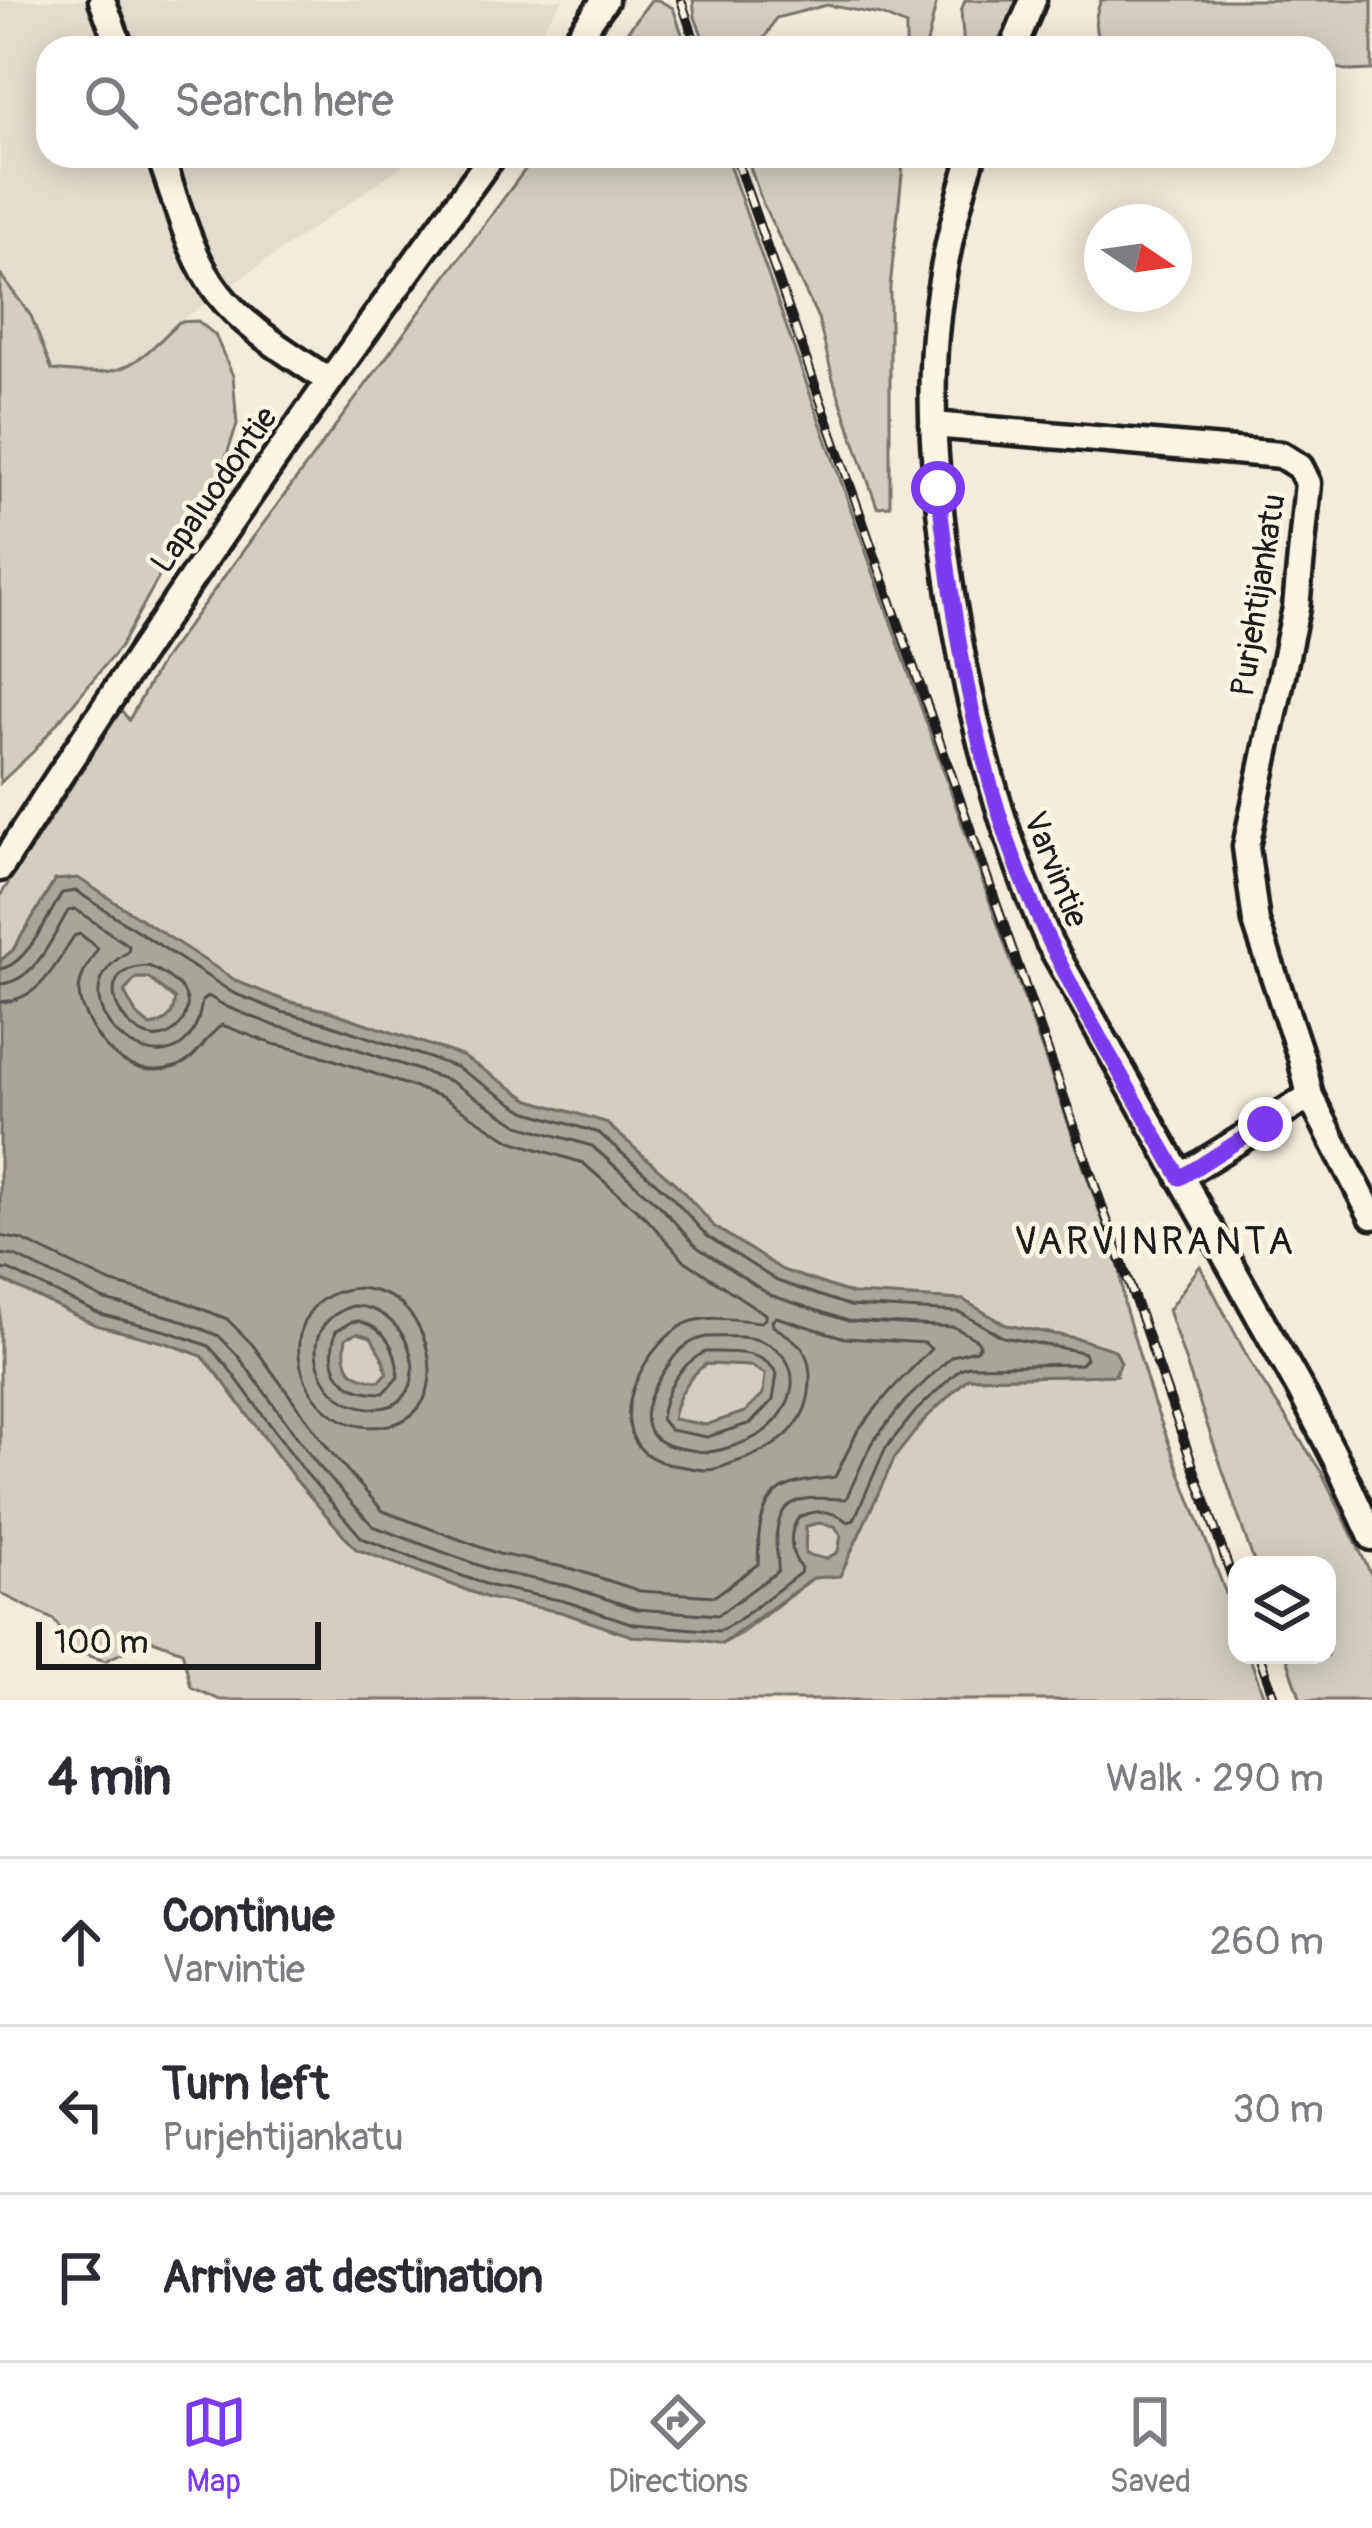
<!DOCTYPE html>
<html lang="en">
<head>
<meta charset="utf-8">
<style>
	:root { --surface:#fff; --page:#f2f2f3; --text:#2b2b33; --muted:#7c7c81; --line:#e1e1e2; --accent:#7c3aed }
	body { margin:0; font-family:Pangolin,sans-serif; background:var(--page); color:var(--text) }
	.controls { position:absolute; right:36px; bottom:36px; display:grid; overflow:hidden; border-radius:24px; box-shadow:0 6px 30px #0003 }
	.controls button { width:108px; height:108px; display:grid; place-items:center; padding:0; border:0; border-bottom:3px solid var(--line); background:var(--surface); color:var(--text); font:60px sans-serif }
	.compass { position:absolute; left:1084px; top:204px; width:108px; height:108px; border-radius:50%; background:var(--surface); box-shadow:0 6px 30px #0003; rotate:103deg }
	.scale { position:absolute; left:36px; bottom:30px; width:285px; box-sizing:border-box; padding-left:12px; border:6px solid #1c1c1c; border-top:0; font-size:33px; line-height:42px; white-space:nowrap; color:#1c1c1c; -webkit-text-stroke:9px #fcf5e5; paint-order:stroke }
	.stop { position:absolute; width:36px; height:36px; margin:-27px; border:9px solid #7c3aed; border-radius:50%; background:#fff }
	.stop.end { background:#7c3aed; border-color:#fff; box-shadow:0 3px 12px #0008 }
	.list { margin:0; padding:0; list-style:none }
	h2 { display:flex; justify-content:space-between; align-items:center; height:156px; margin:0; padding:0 48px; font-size:51px }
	h2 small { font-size:39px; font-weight:400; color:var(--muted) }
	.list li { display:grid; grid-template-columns:78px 1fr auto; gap:36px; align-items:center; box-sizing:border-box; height:168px; padding:0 48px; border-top:3px solid var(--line) }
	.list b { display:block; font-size:45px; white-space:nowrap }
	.list p { margin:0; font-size:39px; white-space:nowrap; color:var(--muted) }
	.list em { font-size:39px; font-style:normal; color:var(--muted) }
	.icon { flex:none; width:66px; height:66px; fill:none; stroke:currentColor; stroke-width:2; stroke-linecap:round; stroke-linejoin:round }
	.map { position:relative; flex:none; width:1372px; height:1700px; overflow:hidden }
	.search { position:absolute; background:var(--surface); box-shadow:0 6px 30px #0003; left:36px; right:36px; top:36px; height:132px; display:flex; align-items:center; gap:30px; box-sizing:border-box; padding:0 42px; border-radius:36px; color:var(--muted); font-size:45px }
	.sheet { height:660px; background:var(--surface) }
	nav { display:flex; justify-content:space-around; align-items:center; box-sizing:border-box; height:168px; border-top:3px solid var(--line); background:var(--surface); font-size:33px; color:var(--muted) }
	nav a { display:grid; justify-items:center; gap:6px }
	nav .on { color:var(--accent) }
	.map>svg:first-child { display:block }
</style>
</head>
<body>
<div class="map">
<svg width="1372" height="1700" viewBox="0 0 1372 1700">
	<rect width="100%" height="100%" fill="#f3ecdd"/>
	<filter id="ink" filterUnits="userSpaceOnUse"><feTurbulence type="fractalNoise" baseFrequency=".00833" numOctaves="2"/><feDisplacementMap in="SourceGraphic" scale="24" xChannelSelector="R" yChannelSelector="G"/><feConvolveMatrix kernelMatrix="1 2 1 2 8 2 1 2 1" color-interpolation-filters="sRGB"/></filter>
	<g filter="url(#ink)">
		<path fill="#e3ddcf" d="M0 0H563L528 48H48V156H416L179 322 130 367 95 375 52 370 31 316 0 274Z"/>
		<path fill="#d3cec1" stroke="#78756e" stroke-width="3" d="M651 0H658L673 8 687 48H615Z
			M693 0H937L926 48H906V26L881 15 827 5 776 18 759 48H707L695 17Z
			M965 0H1019L1009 24 992 48H964L961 11Z
			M1101 0H1372V70L1350 71 1324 65V48H1249L1196 42 1179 43 1165 48H1104C1092 32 1094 18 1101 0Z
			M535 156H726L1120 1270 1124 1304 1153 1401 1237 1623V1655H1249L1265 1700H220L191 1687 182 1651 150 1639 105 1661 77 1652 54 1620 0 1593V1279L96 1325 167 1343 202 1356 217 1373 295 1479 356 1549 488 1598 561 1612 632 1636 702 1640 722 1644 743 1632 813 1578 840 1575 895 1456 925 1419 968 1378 1116 1375 1080 1339 1006 1325 963 1300 852 1294 782 1270 714 1227 678 1186 605 1122 530 1100 462 1056 329 1011 286 1001 238 982 162 935 55 881 13 950 0 961V896L121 710 129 720 161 662Z
			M746 156H904L890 287V506L877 507 833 379 818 318 763 204Z
			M0 274 31 316 52 370C123 378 129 371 179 322L198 321 215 335 233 376 237 424 220 476 179 541 120 647 34 751 0 783Z
			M136 978H149L175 1000C173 1017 168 1023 150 1026L136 1014 124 992Z
			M1200 1266 1251 1364 1322 1473 1372 1576V1700H1301L1286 1655H1327V1565H1255L1168 1310Z
			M324 1321 383 1338 387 1373 380 1382 349 1381Z
			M706 1364 751 1366 766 1374 763 1394 745 1412 706 1425 672 1419C677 1397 688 1376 706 1364Z
			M819 1523 835 1526 841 1536 838 1552 826 1559 805 1555 806 1526Z"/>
		<path fill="#aaa59b" stroke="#716e68" stroke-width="3" fill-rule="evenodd" d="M78 878 238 982 286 1001 329 1011 462 1056 530 1100 605 1122 678 1186 715 1227 782 1270 852 1294 963 1300 1006 1325 1080 1339 1115 1350 1121 1362 1115 1375 968 1378 925 1419 895 1457 840 1576 813 1578 722 1644 702 1640 632 1636 561 1612 488 1598 356 1549 295 1479 217 1373 202 1356 167 1343 96 1325 0 1279V961L13 950 55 880ZM136 978H149L175 999C173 1017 167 1023 150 1026L136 1014 124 992ZM357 1333 371 1337 382 1357 387 1373 380 1381C351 1378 341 1368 346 1338ZM706 1364 751 1366 765 1374 763 1394 745 1412 706 1425 673 1419C676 1398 689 1376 706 1364ZM819 1523 835 1526 841 1536 838 1552 826 1559 805 1554 806 1526Z"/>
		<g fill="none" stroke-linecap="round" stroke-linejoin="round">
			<path stroke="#55534f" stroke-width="3" d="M148 966C159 970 180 983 185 994 192 1007 182 1028 169 1034 131 1055 79 968 148 966Z
				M0 969C27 965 48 916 62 893L76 891 233 993 282 1012 326 1023 456 1067 525 1111 599 1133 669 1194 707 1236 777 1281 850 1306 959 1312 1003 1337 1077 1351 1084 1353 1086 1358 1081 1364 969 1366 960 1369 916 1411 885 1449 854 1520 848 1522C833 1510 816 1509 799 1517 788 1532 789 1553 801 1568L800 1573 736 1622 719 1631 634 1624 564 1601 491 1586 434 1566 362 1538 305 1472 227 1366 209 1346 170 1332 100 1314 9 1270 0 1269
				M0 984C36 981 52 938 68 911L75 909 129 946 128 952C37 1005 187 1118 202 1001L208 996 227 1007 276 1026 322 1037 450 1081 519 1125 592 1146 659 1205 697 1247 770 1295 848 1321 954 1327 977 1340 980 1345 976 1350 952 1356 905 1401 871 1444 846 1499C810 1499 777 1489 776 1542 776 1552 779 1561 778 1571L718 1615 637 1609 568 1586 494 1571 373 1526 316 1463 239 1357 219 1336 175 1318 105 1300 15 1256 0 1254
				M0 1002C40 1000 55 966 74 936L80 934 98 948C90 962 80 974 79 991 79 1004 85 1014 91 1026 109 1058 138 1078 175 1067 199 1060 205 1036 222 1025L273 1044 317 1054 442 1097 511 1141 583 1163 646 1218 685 1261 765 1314V1319L760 1322C738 1320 709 1314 687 1323 648 1341 604 1418 645 1453 655 1461 666 1464 679 1466 688 1467 697 1470 706 1470 716 1470 724 1466 733 1463 768 1452 803 1433 809 1393 811 1377 811 1362 802 1348 794 1338 783 1333 773 1326L772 1321 776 1317 845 1338 925 1343 931 1349 892 1389 858 1430 835 1477C793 1482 764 1483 759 1535 758 1545 759 1554 758 1564L715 1596 640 1591 573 1569 499 1554 383 1511 330 1451 252 1344 227 1319 180 1300 112 1283 22 1240 0 1236
				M359 1288C374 1290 390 1294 402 1305 436 1336 447 1413 389 1425 295 1445 258 1294 359 1288Z
				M352 1306C421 1306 440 1421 363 1407 343 1403 329 1391 321 1373 308 1341 321 1317 352 1306Z
				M359 1321C387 1329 397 1349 398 1377L384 1393C343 1393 324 1371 336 1331L351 1322Z
				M706 1337C724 1337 745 1335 761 1341 809 1359 796 1412 759 1435 747 1442 722 1451 707 1452 698 1452 688 1449 679 1448 636 1440 642 1408 660 1378 672 1358 682 1342 706 1337Z
				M705 1352C731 1352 763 1349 777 1374L773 1400 751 1423 707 1437 670 1430 661 1419C664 1391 680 1364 705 1352Z"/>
			<defs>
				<path id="minor" d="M102 0 120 48
					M570 48 605 0
					M1013 48 1033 0
					M160 156C176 199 190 258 219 294 247 330 292 355 329 381
					M972 156C954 215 940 274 935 335 929 402 935 470 943 536 960 677 992 812 1049 942L1300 1389 1338 1463 1372 1537
					M933 425 1281 455 1300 467 1308 483 1296 608 1246 847 1256 922 1301 1057 1310 1096 1180 1177
					M0 868C155 624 322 389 492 156
					M1310 1096 1372 1216"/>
			</defs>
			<use href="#minor" stroke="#1c1c1c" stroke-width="33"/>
			<use href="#minor" stroke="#fcf5e5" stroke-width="24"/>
			<defs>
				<path id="rail" d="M681 0 697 48
					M735 156 1237 1592
					M1259 1655 1275 1700"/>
			</defs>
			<use href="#rail" stroke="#1c1c1c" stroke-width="10"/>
			<use href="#rail" stroke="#fcf5e5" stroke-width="6" stroke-dasharray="18" stroke-linecap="butt"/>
		</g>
	</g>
	<g fill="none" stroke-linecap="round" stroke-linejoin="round" filter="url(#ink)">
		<path stroke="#7c3aed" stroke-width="15" d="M938 488C953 618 972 748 1019 871 1060 978 1124 1078 1180 1178L1265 1124"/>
	</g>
	<g text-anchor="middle" stroke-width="9" stroke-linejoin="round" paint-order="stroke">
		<g font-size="33" fill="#1c1c1c" stroke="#fcf5e5">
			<text transform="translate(213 489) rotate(-55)" y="12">Lapaluodontie</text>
			<text transform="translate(1257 595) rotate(-81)" y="12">Purjehtijankatu</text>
			<text transform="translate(1057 869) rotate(68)" y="12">Varvintie</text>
		</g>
		<g font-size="39" letter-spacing="3" fill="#1c1c1c" stroke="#fcf5e5">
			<text x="1155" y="1254">VARVINRANTA</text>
		</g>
	</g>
</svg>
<div class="controls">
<button><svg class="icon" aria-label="layers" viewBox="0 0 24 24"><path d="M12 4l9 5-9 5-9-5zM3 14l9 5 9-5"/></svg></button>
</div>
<svg class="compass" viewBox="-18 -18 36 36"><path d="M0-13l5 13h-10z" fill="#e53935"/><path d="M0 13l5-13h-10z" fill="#7c7c81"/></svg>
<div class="scale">100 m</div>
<div class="stop" style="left:938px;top:488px"></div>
<div class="stop end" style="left:1265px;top:1124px"></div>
<div class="search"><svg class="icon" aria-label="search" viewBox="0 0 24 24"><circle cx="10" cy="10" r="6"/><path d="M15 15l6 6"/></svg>Search here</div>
</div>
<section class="sheet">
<h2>4 min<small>Walk · 290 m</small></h2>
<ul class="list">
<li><svg class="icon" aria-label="ahead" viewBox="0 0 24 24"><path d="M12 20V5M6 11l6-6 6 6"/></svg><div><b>Continue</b><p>Varvintie</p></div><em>260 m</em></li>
<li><svg class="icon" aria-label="left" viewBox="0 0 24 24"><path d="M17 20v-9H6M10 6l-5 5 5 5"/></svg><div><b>Turn left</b><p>Purjehtijankatu</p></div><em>30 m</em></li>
<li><svg class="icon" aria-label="arrive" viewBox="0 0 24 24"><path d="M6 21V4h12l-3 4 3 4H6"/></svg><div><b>Arrive at destination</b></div></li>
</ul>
</section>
<nav>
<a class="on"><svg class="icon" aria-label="map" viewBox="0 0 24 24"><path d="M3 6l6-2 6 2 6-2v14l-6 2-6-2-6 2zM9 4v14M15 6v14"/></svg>Map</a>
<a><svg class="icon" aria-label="directions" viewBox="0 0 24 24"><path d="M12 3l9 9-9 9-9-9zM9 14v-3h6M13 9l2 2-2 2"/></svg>Directions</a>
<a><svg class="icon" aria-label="saved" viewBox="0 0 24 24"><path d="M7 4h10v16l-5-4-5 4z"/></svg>Saved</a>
</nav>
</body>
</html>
